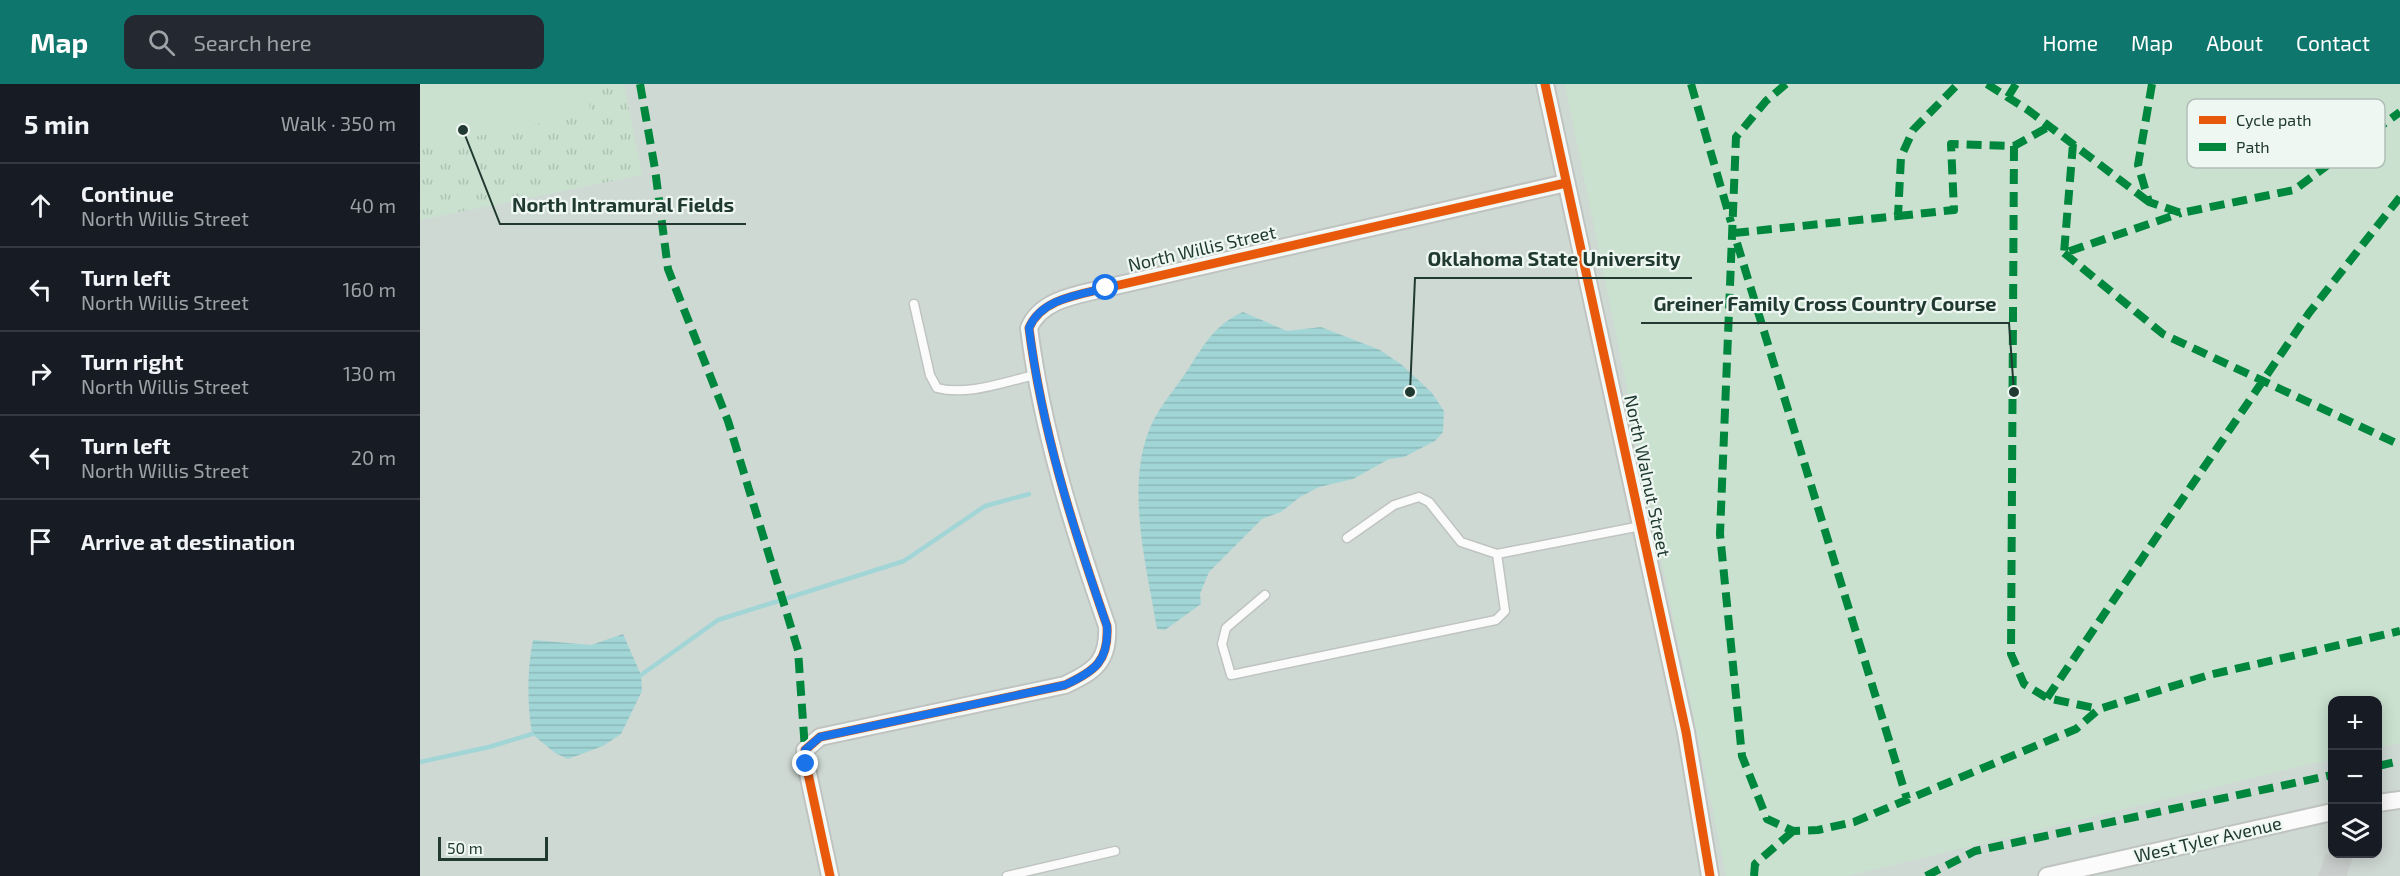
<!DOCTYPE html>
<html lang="en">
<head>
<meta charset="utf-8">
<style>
	:root { --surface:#171b24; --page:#242831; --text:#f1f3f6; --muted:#9ea1a6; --line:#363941; --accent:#0f766e }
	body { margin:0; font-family:"Exo 2",sans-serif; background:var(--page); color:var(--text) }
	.controls { position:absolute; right:18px; bottom:18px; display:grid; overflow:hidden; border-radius:12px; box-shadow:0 3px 15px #0003 }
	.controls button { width:54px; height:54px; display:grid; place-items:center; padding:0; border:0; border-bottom:2px solid var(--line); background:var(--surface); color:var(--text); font:30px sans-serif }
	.scale { position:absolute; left:18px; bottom:15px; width:110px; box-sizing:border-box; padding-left:6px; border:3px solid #203a31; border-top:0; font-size:16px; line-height:21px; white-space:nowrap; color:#203a31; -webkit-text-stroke:4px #eff7f2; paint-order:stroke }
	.stop { position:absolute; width:18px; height:18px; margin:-14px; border:4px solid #1a73e8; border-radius:50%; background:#fff }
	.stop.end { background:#1a73e8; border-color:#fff; box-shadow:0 2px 6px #0008 }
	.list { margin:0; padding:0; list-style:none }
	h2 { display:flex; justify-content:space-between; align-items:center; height:78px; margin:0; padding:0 24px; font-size:26px }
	h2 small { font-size:20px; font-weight:400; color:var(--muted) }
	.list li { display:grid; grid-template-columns:39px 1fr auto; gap:18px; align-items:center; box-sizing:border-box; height:84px; padding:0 24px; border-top:2px solid var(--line) }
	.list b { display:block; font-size:22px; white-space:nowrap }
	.list p { margin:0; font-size:20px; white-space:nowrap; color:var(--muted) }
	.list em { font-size:20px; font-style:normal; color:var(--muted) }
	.icon { flex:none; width:33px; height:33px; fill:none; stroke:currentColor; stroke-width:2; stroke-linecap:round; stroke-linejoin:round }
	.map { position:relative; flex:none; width:1980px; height:792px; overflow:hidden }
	header { display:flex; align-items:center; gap:36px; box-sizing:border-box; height:84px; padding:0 30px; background:var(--accent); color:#fff }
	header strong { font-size:28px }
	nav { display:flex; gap:33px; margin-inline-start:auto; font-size:21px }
	.search { width:420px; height:54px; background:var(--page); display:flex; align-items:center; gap:15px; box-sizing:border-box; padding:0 21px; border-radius:12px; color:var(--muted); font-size:22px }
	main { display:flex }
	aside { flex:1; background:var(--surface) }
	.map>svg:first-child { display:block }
</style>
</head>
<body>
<header>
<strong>Map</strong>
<div class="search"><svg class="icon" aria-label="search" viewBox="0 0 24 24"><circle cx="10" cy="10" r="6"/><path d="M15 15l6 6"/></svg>Search here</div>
<nav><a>Home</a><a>Map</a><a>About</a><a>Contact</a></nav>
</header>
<main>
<aside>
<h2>5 min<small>Walk · 350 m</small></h2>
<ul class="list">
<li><svg class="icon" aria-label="ahead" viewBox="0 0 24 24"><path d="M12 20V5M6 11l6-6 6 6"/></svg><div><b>Continue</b><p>North Willis Street</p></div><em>40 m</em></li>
<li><svg class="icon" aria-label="left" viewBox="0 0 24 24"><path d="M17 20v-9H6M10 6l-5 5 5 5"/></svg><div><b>Turn left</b><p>North Willis Street</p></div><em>160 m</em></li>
<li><svg class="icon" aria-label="right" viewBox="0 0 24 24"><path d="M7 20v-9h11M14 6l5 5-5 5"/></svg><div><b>Turn right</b><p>North Willis Street</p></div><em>130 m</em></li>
<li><svg class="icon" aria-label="left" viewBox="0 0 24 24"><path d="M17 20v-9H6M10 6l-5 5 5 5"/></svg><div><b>Turn left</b><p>North Willis Street</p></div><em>20 m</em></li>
<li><svg class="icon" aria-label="arrive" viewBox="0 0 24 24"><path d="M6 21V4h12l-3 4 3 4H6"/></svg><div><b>Arrive at destination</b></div></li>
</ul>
</aside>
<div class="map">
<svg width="1980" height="792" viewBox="0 0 1980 792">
	<defs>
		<pattern id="grass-tufts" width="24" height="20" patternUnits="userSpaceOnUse" patternTransform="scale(1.5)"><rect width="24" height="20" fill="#cae1cf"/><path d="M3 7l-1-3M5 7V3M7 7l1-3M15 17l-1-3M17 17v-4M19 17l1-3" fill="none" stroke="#adc2b2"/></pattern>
		<pattern id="water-rules" width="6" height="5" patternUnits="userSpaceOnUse" patternTransform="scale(1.5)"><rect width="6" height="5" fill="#a2d5d6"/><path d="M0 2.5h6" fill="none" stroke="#8bb8b8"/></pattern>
	</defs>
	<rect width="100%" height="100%" fill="#e2e7e4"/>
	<path fill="#cfd9d4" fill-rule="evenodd" d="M0 0H1980V792H0ZM1912 616H1958V770H1912Z"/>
	<path fill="url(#grass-tufts)" d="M0 0H204L222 91 0 136Z"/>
	<path fill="#cae1cf" d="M0 0H165L171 29 0 64Z
		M1145 0H1980V659L1958 664V616H1912V675L1427 792H1306Z"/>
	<path fill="url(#water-rules)" d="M823 228 867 247 901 243 960 266 982 281 1012 309 1024 327 1023 348 1015 357 984 373 969 375 933 395 899 403 880 413 861 428 842 435 789 488 780 510 781 520 745 546 737 545C727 485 705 402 730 344 738 324 755 305 767 287 784 261 794 241 823 228Z
		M203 550 221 591 222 607 201 650 183 662 148 675 135 669 112 650C107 618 107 587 113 556L171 561Z"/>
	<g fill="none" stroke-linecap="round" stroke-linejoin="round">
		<path stroke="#a2d5d6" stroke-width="4.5" d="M221 591 298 536 484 477 565 422 609 410
			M0 678 69 663 112 650"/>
	</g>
	<path fill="#c9cecc" stroke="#cbd0cd" stroke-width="1.5" d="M1906 770H1933L1926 792H1899Z"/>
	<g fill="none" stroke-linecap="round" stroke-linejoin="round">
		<defs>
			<path id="service" d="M494 220 510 291 517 304C548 312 584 298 615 291
				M1077 470 1221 442
				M845 511 806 544 802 560 811 591 1076 536 1085 527 1077 470 1041 458 1009 418 999 413 974 421 927 454
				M587 792 695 767"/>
			<path id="minor" d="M1125 0 1266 648 1290 792
				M1958 719 1980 716
				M410 792 386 680 385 666 400 653 645 601C675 587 689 577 687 542 653 444 622 347 609 244 621 215 658 211 686 204L1146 99
				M1627 792 1912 728"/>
		</defs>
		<use href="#service" stroke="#bfc4c1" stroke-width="11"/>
		<use href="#minor" stroke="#bfc4c1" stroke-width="20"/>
		<use href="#service" stroke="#fbfbfb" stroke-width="8"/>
		<use href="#minor" stroke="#fbfbfb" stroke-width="16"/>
		<path stroke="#00873e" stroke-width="8" stroke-dasharray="15 8" stroke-linecap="butt" d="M220 0 235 85 248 185 308 337 378 566 385 666
			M1271 0 1311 138
			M1366 0 1346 17 1316 53 1300 450 1322 672 1347 735 1373 747 1398 746 1434 738 1656 645 1679 625 1789 591 1980 547
			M1567 0 1608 26 1729 118
			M1732 0 1718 81 1729 118 1761 129 1874 106 1980 28
			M1588 13 1596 0
			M1653 60 1644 169 1761 129
			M1594 62 1591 570 1604 600 1627 614 1679 625
			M1478 132 1534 126 1531 60 1594 62 1630 42
			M1314 149 1478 132 1481 73 1493 46 1538 0
			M1317 159 1487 715
			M1644 169 1743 250 1980 361
			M1627 614 1889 229 1980 113
			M1958 682 1980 677
			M1334 792 1335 780 1373 747
			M1506 792 1555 767 1912 691"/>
		<defs>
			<path id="cycleway" d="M1125 0 1266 648 1290 792
				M410 792 386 680 385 666 400 653 645 601C675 587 689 577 687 542 653 444 622 347 609 244 621 215 658 211 686 204L1146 99"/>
		</defs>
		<use href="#cycleway" stroke="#eff7f2" stroke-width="13"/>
		<use href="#cycleway" stroke="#e8590c" stroke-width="9"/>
	</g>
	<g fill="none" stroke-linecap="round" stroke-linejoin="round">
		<path stroke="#1a73e8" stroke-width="8" d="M386 680 385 666 400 653 645 601C675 587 689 577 687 542 653 444 622 347 609 244 621 215 658 211 686 204"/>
	</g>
	<g text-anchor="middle" stroke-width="4.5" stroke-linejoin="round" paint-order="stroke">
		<g font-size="18" fill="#203a31" stroke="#eff7f2">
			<text transform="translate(782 165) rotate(-13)" y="6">North Willis Street</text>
			<text transform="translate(1227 392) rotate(78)" y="6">North Walnut Street</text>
			<text transform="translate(1788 756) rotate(-13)" y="6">West Tyler Avenue</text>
		</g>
	</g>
	<rect x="1767" y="15" width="198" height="69" rx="9" fill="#eff7f2" stroke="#b1beb8" stroke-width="1.5"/>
	<rect x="1779" y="32" width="27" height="8" fill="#e8590c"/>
	<rect x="1779" y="59" width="27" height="8" fill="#00873e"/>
	<g font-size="16" fill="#203a31">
		<text x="1816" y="42">Cycle path</text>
		<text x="1816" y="69">Path</text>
	</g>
	<path fill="none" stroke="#203a31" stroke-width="2" d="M43 46L80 140H326M990 308L995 194H1272M1594 308L1589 239H1221"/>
	<g fill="#203a31" stroke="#eff7f2" stroke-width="2">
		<circle cx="43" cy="46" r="6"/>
		<circle cx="990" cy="308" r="6"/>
		<circle cx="1594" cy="308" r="6"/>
	</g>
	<g font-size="20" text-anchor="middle" font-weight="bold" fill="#203a31" stroke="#eff7f2" stroke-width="4.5" stroke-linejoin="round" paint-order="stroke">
		<text x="203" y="128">North Intramural Fields</text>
		<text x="1134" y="182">Oklahoma State University</text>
		<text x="1405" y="227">Greiner Family Cross Country Course</text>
	</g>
</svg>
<div class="controls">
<button>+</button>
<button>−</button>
<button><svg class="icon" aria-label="layers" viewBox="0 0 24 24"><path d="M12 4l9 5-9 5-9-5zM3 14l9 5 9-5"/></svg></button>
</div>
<div class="scale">50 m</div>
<div class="stop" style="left:686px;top:204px"></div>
<div class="stop end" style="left:386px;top:680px"></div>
</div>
</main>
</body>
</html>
